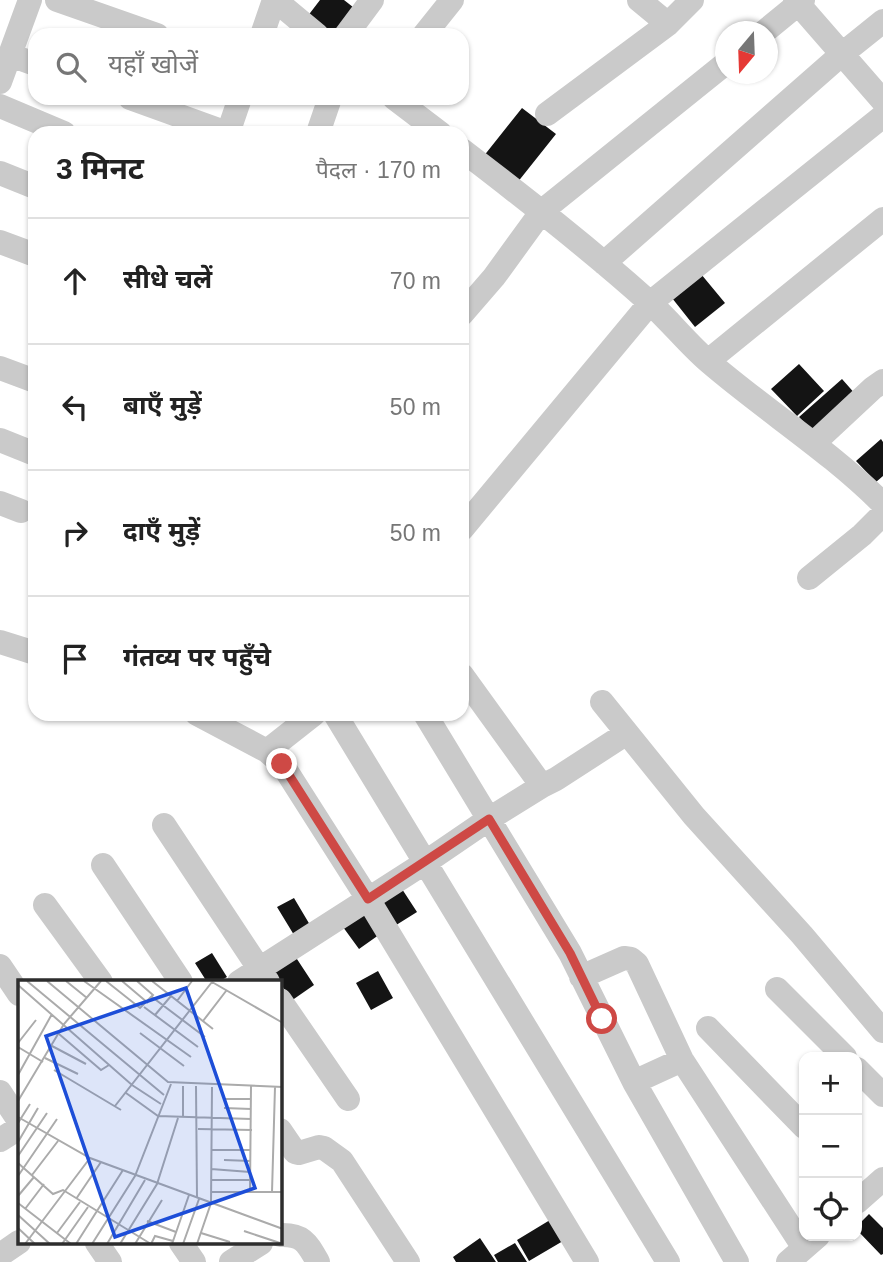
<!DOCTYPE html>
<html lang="hi">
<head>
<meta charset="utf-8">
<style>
	:root { --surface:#fff; --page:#f2f2f2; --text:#222; --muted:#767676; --line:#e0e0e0 }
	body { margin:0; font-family:Arial,"Noto Sans Devanagari",sans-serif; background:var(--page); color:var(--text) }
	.controls { position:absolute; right:21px; bottom:21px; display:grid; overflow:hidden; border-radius:14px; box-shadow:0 2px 5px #0004 }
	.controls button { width:63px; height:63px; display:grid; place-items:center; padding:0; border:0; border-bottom:2px solid var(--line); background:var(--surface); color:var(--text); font:35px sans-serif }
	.compass { position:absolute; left:715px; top:21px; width:63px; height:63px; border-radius:50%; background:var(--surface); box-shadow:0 2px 5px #0004; rotate:199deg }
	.stop { position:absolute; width:21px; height:21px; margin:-16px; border:5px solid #ce4945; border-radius:50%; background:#fff }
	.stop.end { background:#ce4945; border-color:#fff; box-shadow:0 2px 7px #0008 }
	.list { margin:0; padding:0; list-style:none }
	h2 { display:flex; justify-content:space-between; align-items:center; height:91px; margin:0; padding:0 28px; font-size:30px }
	h2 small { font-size:23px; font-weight:400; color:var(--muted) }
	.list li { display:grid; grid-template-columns:46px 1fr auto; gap:21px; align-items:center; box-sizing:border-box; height:126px; padding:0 28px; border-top:2px solid var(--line) }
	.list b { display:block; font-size:26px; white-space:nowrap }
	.list em { font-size:23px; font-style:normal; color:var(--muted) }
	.icon { flex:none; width:38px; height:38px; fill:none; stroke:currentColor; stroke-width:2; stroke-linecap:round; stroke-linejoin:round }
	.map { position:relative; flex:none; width:883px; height:1262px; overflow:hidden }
	.search { position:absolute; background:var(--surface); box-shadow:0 2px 5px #0004; left:28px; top:28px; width:441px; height:77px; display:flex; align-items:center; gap:18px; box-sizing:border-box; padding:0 24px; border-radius:21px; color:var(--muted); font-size:26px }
	.panel { position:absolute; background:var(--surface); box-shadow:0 2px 5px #0004; left:28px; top:126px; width:441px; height:595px; border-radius:21px }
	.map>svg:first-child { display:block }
</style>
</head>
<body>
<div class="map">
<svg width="883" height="1262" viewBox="0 0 883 1262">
	<rect width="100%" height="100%" fill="#fff"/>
	<path fill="#141414" d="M320 0H344L358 11 340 35H331L307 17Z
		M522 108 556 134 517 183 483 157Z
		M701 274 725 303 695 327 672 298Z
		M799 364 824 391 797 416 771 389Z
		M842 379 857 396 814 433 799 417Z
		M881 439 883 442V476L876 482 856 461Z
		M402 889 417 912 393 927 378 904Z
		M294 898 310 925 294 935 277 907Z
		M367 910 383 932 359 949 343 927Z
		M212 953 227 977 218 982H207L195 963Z
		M295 956 314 985 291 1001 280 982 271 971Z
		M378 971 393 998 371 1010 356 983Z
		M869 1214 883 1228V1254L881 1255 857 1230V1226Z
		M550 1220 563 1241 529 1261 517 1240Z
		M480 1238 496 1262H456L453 1257Z
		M515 1243 527 1262H498L494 1255Z"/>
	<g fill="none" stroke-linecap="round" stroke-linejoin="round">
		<path stroke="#cacaca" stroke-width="24" d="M57 0 157 35
			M275 0 317 35
			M639 0 668 24
			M795 0 883 101
			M764 32 803 0
			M262 35 274 0
			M346 35 372 0
			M424 35 452 0
			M10 55 35 64
			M0 82 30 0
			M130 98 227 133
			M394 98 440 133
			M0 106 64 133
			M547 114 668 24 692 0
			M228 133 240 98
			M318 133 330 98
			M462 150C526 199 589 248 649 302 670 321 688 344 709 362 766 411 830 451 883 504
			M0 173 35 187
			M0 242 35 255
			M604 263 842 54 883 21
			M462 314 494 277 542 211 726 63
			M708 361 883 219
			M0 368 35 381
			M0 440 35 454
			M814 443 873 388 883 381
			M0 503 21 511
			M462 529 650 303 883 116
			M809 578 862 535 883 514
			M0 642 35 653
			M462 675 542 786
			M602 702 694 816 802 935 883 1031
			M197 714 267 751 282 764 368 899 587 1262
			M335 714 668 1262
			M425 714 570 953 634 1082 737 1262
			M267 751 314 714
			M164 825 268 982
			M103 865 181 982
			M45 905 101 982
			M0 966 19 994
			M581 977 624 958 631 959 637 964 682 1060 804 1248
			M239 982 426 862 489 819 542 786 556 779 627 733
			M777 989 845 1057
			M280 1000 348 1099
			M708 1028 804 1127
			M857 1069 883 1095
			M634 1082 682 1060
			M0 1092 19 1121
			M280 1130 295 1152 299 1153 319 1147 324 1148 342 1161 408 1262
			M0 1140 19 1128
			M857 1202 883 1179
			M280 1235C303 1234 307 1243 318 1262
			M97 1243 110 1262
			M181 1243 194 1262
			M0 1255 19 1242
			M231 1262 261 1243
			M788 1262 818 1236"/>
	</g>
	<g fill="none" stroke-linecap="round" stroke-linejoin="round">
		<path stroke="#ce4945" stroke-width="9" d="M282 764 368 899 489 819 570 953 602 1019"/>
	</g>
	<g transform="translate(18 980)">
		<rect width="264" height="264" fill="#fff"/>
		<path fill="none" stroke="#ababab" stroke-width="2" d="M9 1 146 115M29 1 150 102 265 107M48 1 69 18M66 1 173 77M88 1 122 28 135 15 119 1M104 1 130 23M134 1 195 49M194 2 265 43M0 5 114 105 143 124M134 17 187 57M159 21 174 1M126 27 180 67M137 35 153 16M185 41 208 11M122 53 166 86M41 54 83 90 91 85M0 63 18 40M34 66 68 84M0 67 25 82M27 78 60 94M36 90 103 130M0 95 34 34M178 106 179 218M108 113 140 136 233 139M206 119H233M0 121 46 44 83 1M97 126 194 2M206 128 233 129M0 137 72 178 265 249M165 138V106M0 143 12 124M180 149 234 150M0 162 20 128M194 170H233M0 176 29 133M206 180 233 181M0 183 35 214 45 210 133 264M193 189 232 192M14 195 40 161M0 196 39 139M193 200H232M232 211 233 106M193 212H265M254 212 257 107M0 216 16 197M58 219 83 182M0 223 53 264M7 229 26 204M0 235 32 264M129 241 158 252M0 248 17 264M226 251 265 264M39 253 62 222M183 253 212 262M7 264 72 178M44 264 70 227M58 264 105 190M74 264 117 196 153 104M89 264 127 200M102 264 139 204 160 138M117 264 144 220M133 264 137 256 155 261M154 264 171 215M165 264 181 219M179 264 193 223 194 107"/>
		<path fill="#1d4ed8" fill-opacity="0.15" stroke="#1d4ed8" stroke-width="3.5" d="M168 8 237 208 97 257 28 56Z"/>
		<rect width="264" height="264" fill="none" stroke="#2d2d2d" stroke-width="3.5"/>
	</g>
</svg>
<div class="controls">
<button>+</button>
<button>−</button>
<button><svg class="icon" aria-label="locate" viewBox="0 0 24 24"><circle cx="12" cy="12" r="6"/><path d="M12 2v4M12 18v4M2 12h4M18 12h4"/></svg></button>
</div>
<svg class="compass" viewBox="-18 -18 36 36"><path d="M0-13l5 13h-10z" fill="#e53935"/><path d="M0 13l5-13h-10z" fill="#767676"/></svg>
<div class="stop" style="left:602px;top:1019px"></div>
<div class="stop end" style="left:282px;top:764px"></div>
<div class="search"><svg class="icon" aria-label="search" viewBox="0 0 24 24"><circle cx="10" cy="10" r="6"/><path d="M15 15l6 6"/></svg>यहाँ खोजें</div>
<section class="panel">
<h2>3 मिनट<small>पैदल · 170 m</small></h2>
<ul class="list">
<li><svg class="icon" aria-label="ahead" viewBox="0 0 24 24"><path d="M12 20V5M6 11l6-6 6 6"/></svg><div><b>सीधे चलें</b></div><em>70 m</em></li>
<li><svg class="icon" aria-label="left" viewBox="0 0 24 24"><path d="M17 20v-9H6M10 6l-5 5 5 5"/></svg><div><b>बाएँ मुड़ें</b></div><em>50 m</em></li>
<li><svg class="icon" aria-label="right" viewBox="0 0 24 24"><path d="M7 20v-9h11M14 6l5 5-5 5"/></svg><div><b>दाएँ मुड़ें</b></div><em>50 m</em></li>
<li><svg class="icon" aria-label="arrive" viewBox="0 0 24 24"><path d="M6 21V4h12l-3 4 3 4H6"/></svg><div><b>गंतव्य पर पहुँचे</b></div></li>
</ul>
</section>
</div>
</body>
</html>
